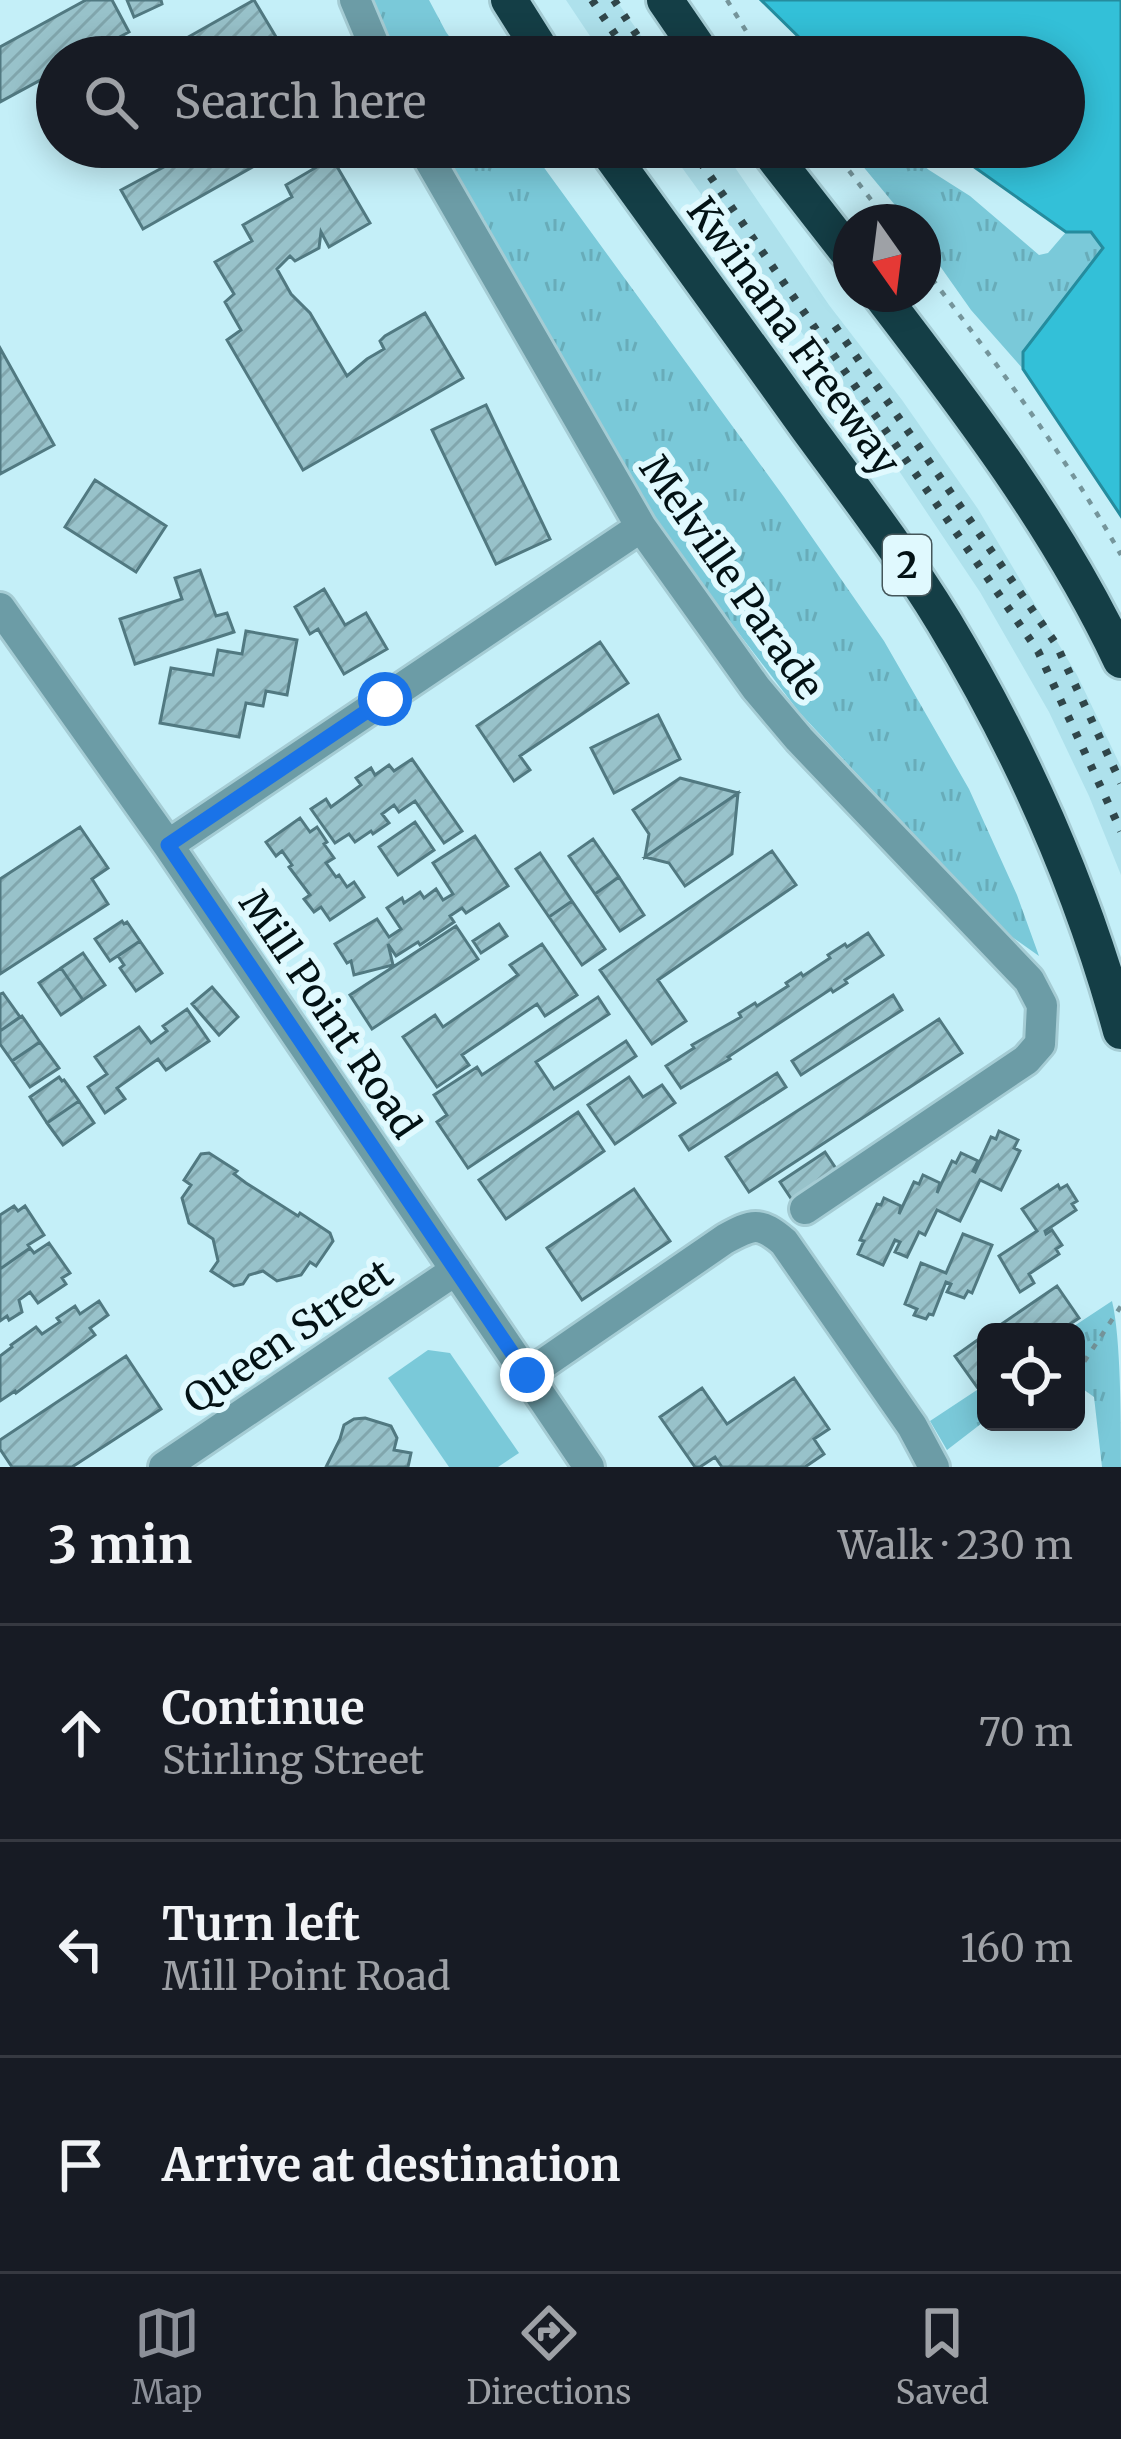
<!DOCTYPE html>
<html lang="en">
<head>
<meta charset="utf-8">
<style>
	:root { --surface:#171b24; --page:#242831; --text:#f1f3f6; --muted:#9ea1a6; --line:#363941; --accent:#8c9099 }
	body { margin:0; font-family:Merriweather,serif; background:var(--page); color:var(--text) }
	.controls { position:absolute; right:36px; bottom:36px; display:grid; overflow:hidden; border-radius:18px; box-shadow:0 6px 30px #0003 }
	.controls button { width:108px; height:108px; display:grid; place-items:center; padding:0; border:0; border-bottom:3px solid var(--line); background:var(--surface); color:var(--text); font:60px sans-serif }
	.compass { position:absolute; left:833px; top:204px; width:108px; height:108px; border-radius:50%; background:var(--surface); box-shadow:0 6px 30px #0003; rotate:166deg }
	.stop { position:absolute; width:36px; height:36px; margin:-27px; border:9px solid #1a73e8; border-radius:50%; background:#fff }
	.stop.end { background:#1a73e8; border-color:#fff; box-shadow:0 3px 12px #0008 }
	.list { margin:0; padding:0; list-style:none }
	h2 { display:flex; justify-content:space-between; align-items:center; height:156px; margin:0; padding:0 48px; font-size:51px }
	h2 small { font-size:39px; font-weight:400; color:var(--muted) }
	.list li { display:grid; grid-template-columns:78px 1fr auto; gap:36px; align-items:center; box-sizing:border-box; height:216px; padding:0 48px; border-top:3px solid var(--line) }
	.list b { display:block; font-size:45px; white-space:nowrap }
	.list p { margin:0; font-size:39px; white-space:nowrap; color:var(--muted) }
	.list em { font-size:39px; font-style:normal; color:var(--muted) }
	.icon { flex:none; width:66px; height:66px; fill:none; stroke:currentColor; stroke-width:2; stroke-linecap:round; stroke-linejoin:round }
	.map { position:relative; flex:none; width:1121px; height:1467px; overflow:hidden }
	.search { position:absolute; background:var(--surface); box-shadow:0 6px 30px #0003; left:36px; right:36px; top:36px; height:132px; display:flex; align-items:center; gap:30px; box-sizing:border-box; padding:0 42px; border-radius:66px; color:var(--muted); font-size:45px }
	.sheet { height:804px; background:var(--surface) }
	nav { display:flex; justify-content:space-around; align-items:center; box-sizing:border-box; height:168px; border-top:3px solid var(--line); background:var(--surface); font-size:33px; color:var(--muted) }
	nav a { display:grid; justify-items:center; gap:6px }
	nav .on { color:var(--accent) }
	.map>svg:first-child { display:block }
</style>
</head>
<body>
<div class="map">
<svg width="1121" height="1467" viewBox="0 0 1121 1467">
	<defs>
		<pattern id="grass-tufts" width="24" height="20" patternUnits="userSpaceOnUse" patternTransform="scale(3)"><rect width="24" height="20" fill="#7ac9d9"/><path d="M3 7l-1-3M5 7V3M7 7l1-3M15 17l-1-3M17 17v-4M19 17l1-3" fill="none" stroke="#68acb9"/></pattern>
		<pattern id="building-hatch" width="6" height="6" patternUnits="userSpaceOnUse" patternTransform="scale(3)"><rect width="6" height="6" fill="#98c2ca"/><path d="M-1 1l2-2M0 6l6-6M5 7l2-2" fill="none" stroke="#81a6ad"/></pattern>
	</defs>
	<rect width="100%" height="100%" fill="#c4eff8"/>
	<path fill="#aee1ec" d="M566 0H616L656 57H604Z
		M667 147H721L829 305 902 400 978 509 1077 675 1121 767V875L1089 796 1049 712 980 592 863 417Z"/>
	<path fill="url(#grass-tufts)" d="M372 0H429L446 32 464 57H396Z
		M440 147H529L784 497 884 641 969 789 1017 895 1039 956 1005 932 799 712 650 517Z
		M847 147H901L929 170 970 196 1039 255 1048 253 1066 232H1091L1104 249 1023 352V369L971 310 923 242V222H909Z
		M1112 1301C1121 1337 1121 1424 1121 1467H1102L1094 1397 1076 1384V1332H1065Z
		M986 1384V1420L947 1450 930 1421Z"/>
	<path fill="#7ac9d9" d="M428 1350 450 1353 519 1453 498 1467H449L388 1378Z"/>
	<path fill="#33c0d8" stroke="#258c9e" stroke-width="3" d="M761 0H1121V516L1023 369V352L1103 248 1091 232H1066L946 147H1064V57H824L806 44Z"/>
	<path fill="url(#building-hatch)" stroke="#517981" stroke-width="3" d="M86 0H112L129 32 82 57H57V71L0 102V47Z
		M127 0H161L162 4 134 17Z
		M254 0 276 37 240 57H153Z
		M88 147H121L96 161Z
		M201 147H288L143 229 121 190Z
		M332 158 370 223 329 247 321 232 319 248 295 261 290 256 277 269 291 294 310 313 347 376 367 359 384 349 380 341 385 336 425 313 463 378 303 470 227 340 241 330 225 302 234 294 215 262 252 241 243 225 292 197 286 185Z
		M0 348 54 445 0 474Z
		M486 405 550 539 496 564 432 430Z
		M95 480 166 526 136 572 65 527Z
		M200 570 216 616 227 613 234 632 135 664 120 619 182 599 175 578Z
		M324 589 345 625 366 613 387 649 344 674 318 629 310 634 295 607Z
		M246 631 297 640 287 695 266 691 263 706 246 703 239 737 160 723 171 668 213 675 218 650 242 654Z
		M600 642 628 683 520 756 530 770 514 781 477 726Z
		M658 715 680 759 614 793 591 748Z
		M412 759 462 831 444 843 415 801 399 812 394 805 382 814 389 823 373 834 371 831 355 842 349 834 335 843 311 809 326 799 331 807 361 785 356 778 371 768 375 775 389 765 394 771Z
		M680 778 738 793 645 857 649 834 633 810Z
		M738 793 732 854 685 886 669 863 645 857Z
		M300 818 310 832 317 827 327 842 324 844 334 858 326 863 336 877 339 875 347 887 354 882 364 897 330 920 321 907 314 912 304 899 310 895 289 867 292 865 282 851 276 856 266 842Z
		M415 822 434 850 398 875 379 847Z
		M80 827 108 868 92 879 108 904 0 974V879Z
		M475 836 508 886 466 913 462 908 450 916 454 922 420 945 418 942 396 956 388 944 393 965 354 975 351 961 347 963 335 944 377 919 389 937 401 929 387 908 402 898 404 903 420 892 424 898 436 889 443 900 453 894 433 863Z
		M593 839 619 877 595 894 569 856Z
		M772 851 796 885 658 980 686 1021 652 1044 600 970Z
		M540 853 572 901 549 917 516 869Z
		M619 877 644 915 620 931 595 894Z
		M572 901 605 949 582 965 549 917Z
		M122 921 124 924 127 922 140 941 110 961 95 939Z
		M499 924 507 936 481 953 473 941Z
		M456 926 478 959 372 1029 350 995Z
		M868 933 883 955 845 980 847 983 833 992 831 989 728 1057 730 1059 681 1088 666 1066 694 1048 692 1045 741 1017 739 1013 755 1003 757 1006 788 986 786 983 801 973 803 976 830 958 828 955 845 944 847 947Z
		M140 941 162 973 136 991 120 968 124 965 118 956Z
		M542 944 577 995 545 1016 537 1004 462 1055 469 1065 437 1087 403 1037 435 1015 443 1027 518 975 510 965Z
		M83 953 105 985 83 1000 61 968Z
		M61 968 83 1000 61 1015 39 983Z
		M212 987 238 1017 219 1035 192 1004Z
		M3 993 20 1017 0 1031V994Z
		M893 995 902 1010 801 1075 792 1061Z
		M598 997 609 1014 536 1062 554 1089 626 1041 636 1056 468 1168 437 1122 447 1115 434 1095 477 1067 482 1075Z
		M187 1009 209 1041 166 1070 158 1059 117 1088 125 1099 105 1113 88 1087 107 1074 95 1057 139 1027 151 1043 167 1031 163 1026Z
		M22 1016 40 1042 12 1061 0 1044V1031Z
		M939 1019 962 1053 749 1192 726 1157Z
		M40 1042 59 1068 30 1087 12 1061Z
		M777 1073 786 1087 689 1150 680 1136Z
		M59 1077 62 1081 64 1080 79 1101 47 1123 30 1097Z
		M629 1077 643 1097 662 1085 675 1103 615 1144 588 1105Z
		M79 1101 94 1123 63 1145 47 1123Z
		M578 1112 604 1151 506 1219 479 1180Z
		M999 1131 1018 1140 1014 1148 1020 1151 1001 1190 980 1180 960 1221 937 1210 925 1235 919 1232 907 1257 895 1252 900 1242 895 1240 883 1265 858 1254 864 1241 860 1240 877 1204 881 1205 884 1198 901 1206 899 1214 914 1182 919 1184 923 1175 940 1183 937 1193 952 1161 956 1163 961 1153 978 1161 973 1171 975 1172 991 1137 996 1139Z
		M825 1152 839 1173 794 1203 780 1182Z
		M209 1153 237 1171 234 1174 246 1183 298 1216 300 1213 330 1233 333 1241 316 1266 310 1262 301 1275 277 1281 263 1271 249 1275 243 1284 234 1286 211 1271 218 1261 213 1239 189 1223 182 1198 191 1185 184 1180 201 1154Z
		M1058 1185 1060 1189 1067 1185 1077 1201 1072 1204 1076 1210 1045 1231 1046 1234 1052 1230 1062 1245 1056 1249 1059 1254 1029 1274 1034 1283 1020 1292 999 1256 1037 1231 1022 1209Z
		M634 1189 670 1241 582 1300 547 1248Z
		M14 1206 18 1211 25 1206 44 1235 28 1245 30 1248 0 1269V1215Z
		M963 1234 992 1245 972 1293 968 1291 964 1298 947 1292 951 1284 946 1282 933 1315 929 1314 926 1319 914 1315 917 1309 905 1304 921 1263 946 1273Z
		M49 1243 70 1273 62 1278 66 1284 38 1303 30 1292 19 1300 22 1312 9 1320 7 1316 0 1321V1269L30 1248 34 1253Z
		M1057 1286 1079 1318 1058 1332H990Z
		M99 1301 108 1315 90 1328 95 1335 16 1393 15 1391 0 1401V1356L12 1347 11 1345 36 1327 42 1334 60 1322 57 1318 75 1306 80 1314Z
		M986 1334V1381L977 1387 955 1356Z
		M126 1356 161 1409 72 1467H12L0 1449V1440Z
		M794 1378 829 1429 814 1439 824 1454 805 1467H722L715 1457 700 1467H695L660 1417 702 1388 727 1424Z
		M365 1418 391 1426 397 1438 394 1450 411 1453 408 1467H326L340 1439 344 1425 354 1419Z"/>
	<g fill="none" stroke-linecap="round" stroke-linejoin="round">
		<defs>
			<path id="minor" d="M355 0 379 57
				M422 147 641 527 756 688 799 739 1029 980 1042 1005 1040 1044 1026 1060 805 1209
				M0 608 168 845 589 1467
				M168 845 641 527
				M527 1375 725 1239C753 1224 759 1221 784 1242L912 1426 934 1467
				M164 1467 456 1270"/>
			<path id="highway" d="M509 0 545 57
				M665 0 704 57
				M605 147C673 241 741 334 808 428 855 492 903 555 944 622 1021 750 1082 888 1121 1031
				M766 147 851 256
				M880 294C969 410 1058 527 1121 660"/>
		</defs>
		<use href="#minor" stroke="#a5ccd4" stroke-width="36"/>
		<use href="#highway" stroke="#a5ccd4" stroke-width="42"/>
		<path stroke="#75959b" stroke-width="4.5" stroke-dasharray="6 9" stroke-linecap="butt" d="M727 0 762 57
			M831 147 888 222
			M923 267C994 360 1064 453 1121 555
			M1076 1374 1121 1306"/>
		<use href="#minor" stroke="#6c9ca6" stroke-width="30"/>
		<use href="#highway" stroke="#143e46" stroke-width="36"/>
		<path stroke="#30464a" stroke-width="8" stroke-dasharray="6 12" stroke-linecap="butt" d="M592 0 630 57
			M614 0 651 57
			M690 147 1038 651 1121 831
			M835 326 1056 644 1121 783"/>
	</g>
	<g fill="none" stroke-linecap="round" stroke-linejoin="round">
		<path stroke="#1a73e8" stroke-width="15" d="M385 699 168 845 527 1375"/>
	</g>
	<g text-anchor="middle" stroke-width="12" stroke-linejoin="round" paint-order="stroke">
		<rect fill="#e0f9fe" stroke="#45575b" stroke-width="3" x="883" y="535" width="48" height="60" rx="9"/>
		<g font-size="36" font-weight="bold" fill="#031215">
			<text x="907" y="578">2</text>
		</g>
		<g font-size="39" fill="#031215" stroke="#e0f9fe">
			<text transform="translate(794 336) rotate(54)" y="14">Kwinana Freeway</text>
			<text transform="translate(732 577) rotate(55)" y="14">Melville Parade</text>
			<text transform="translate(330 1014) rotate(56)" y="14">Mill Point Road</text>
			<text transform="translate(288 1336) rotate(-34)" y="14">Queen Street</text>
		</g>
	</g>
</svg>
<div class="controls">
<button><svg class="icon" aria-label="locate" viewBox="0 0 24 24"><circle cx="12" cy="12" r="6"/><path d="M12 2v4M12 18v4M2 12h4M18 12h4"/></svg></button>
</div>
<svg class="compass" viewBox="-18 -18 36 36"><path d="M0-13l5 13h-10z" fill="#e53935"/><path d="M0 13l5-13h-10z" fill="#9ea1a6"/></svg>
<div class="stop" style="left:385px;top:699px"></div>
<div class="stop end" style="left:527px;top:1375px"></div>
<div class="search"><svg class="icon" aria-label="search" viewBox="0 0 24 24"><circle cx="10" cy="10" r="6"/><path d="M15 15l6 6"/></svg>Search here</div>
</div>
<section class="sheet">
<h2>3 min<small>Walk · 230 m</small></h2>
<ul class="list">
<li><svg class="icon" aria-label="ahead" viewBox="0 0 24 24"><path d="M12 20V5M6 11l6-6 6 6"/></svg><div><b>Continue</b><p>Stirling Street</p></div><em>70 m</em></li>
<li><svg class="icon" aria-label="left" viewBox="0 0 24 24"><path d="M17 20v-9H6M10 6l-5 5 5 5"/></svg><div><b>Turn left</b><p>Mill Point Road</p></div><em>160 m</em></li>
<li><svg class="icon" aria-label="arrive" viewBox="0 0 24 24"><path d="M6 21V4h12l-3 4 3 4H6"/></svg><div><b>Arrive at destination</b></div></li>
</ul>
</section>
<nav>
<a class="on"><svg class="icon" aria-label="map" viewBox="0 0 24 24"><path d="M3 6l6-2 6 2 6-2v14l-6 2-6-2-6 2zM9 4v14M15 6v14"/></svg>Map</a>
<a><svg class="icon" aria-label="directions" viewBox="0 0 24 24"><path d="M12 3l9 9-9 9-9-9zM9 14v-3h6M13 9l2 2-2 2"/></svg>Directions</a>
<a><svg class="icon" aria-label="saved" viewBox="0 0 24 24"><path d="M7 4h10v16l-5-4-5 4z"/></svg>Saved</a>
</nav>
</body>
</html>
